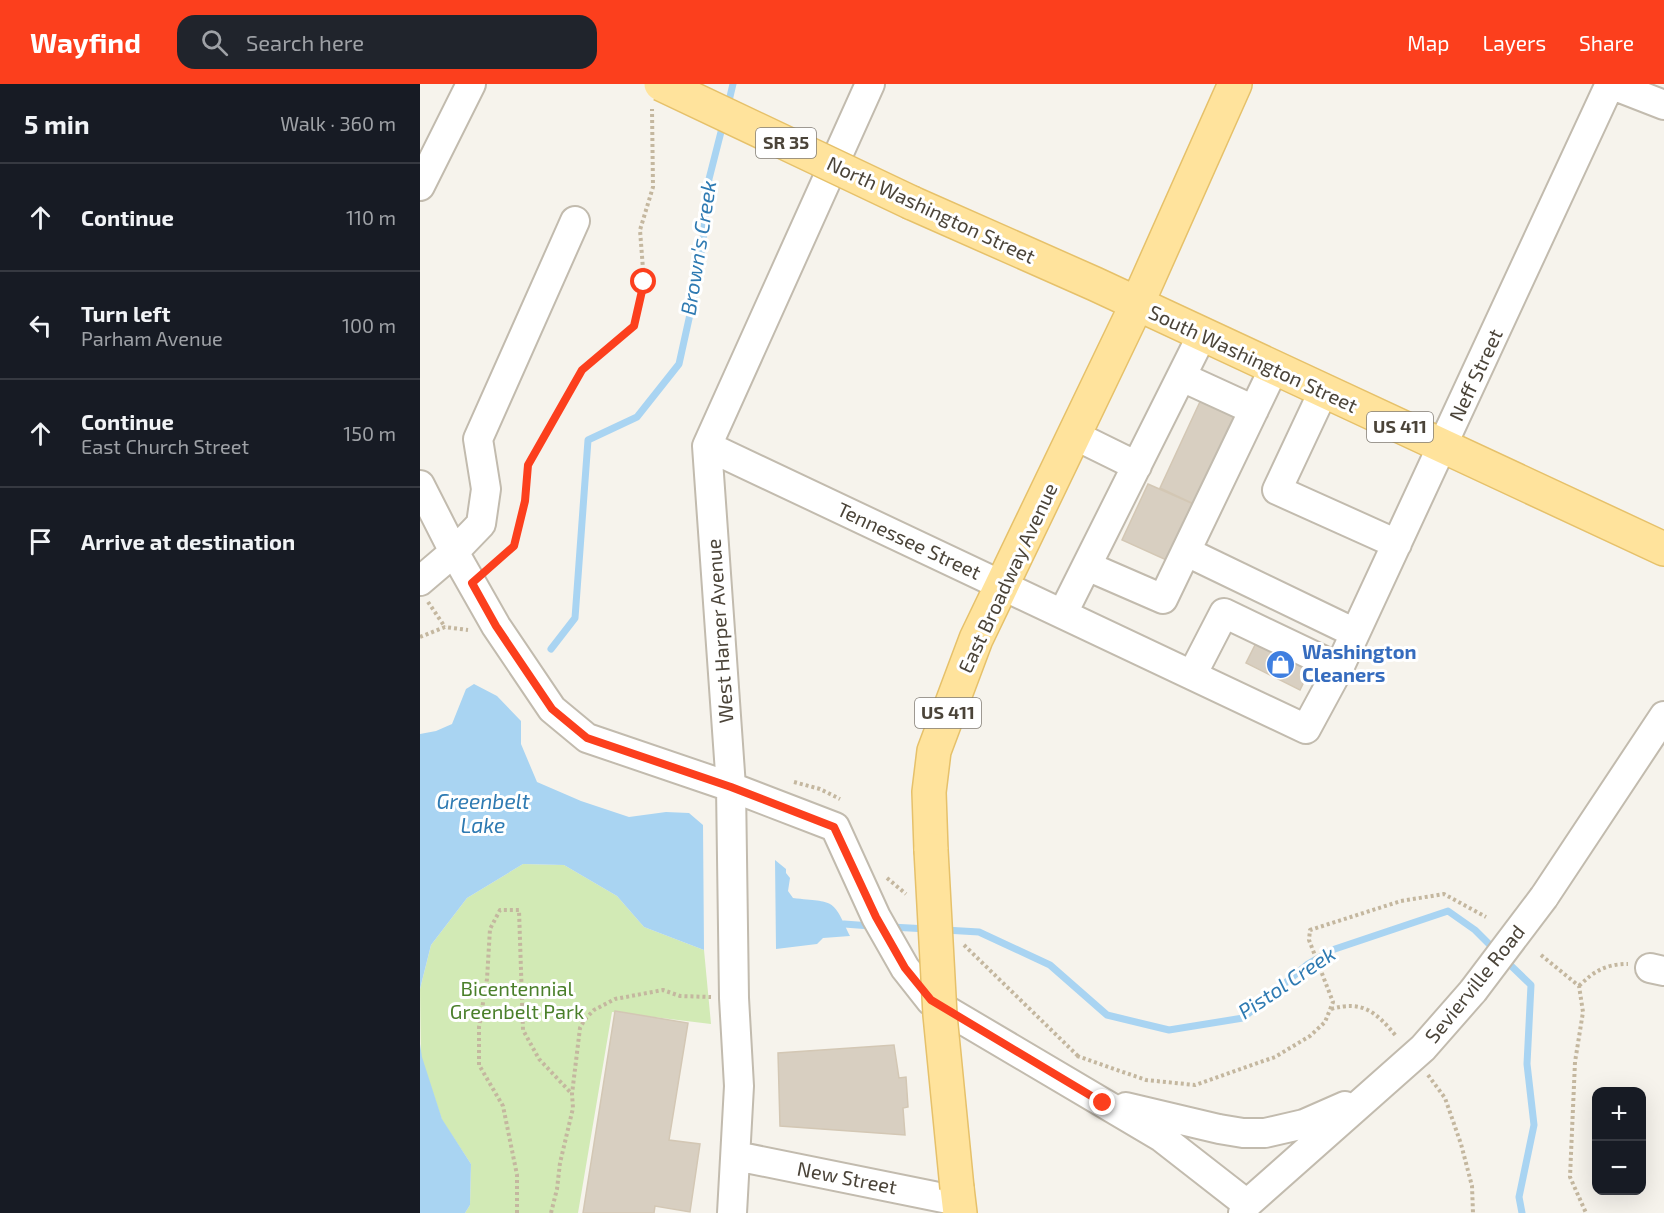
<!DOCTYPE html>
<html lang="en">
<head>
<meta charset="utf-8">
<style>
	:root { --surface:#171b24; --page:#20242c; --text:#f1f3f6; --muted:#9ea1a6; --line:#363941; --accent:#fc3f1d }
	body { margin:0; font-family:"Exo 2",sans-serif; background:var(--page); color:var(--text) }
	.controls { position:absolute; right:18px; bottom:18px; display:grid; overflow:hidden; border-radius:12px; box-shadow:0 6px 24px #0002 }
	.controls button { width:54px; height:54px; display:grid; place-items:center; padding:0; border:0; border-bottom:2px solid var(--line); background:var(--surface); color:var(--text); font:30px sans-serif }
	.stop { position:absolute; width:18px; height:18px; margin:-14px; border:4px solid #fc3f1d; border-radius:50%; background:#fff }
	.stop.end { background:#fc3f1d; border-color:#fff; box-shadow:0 2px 6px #0008 }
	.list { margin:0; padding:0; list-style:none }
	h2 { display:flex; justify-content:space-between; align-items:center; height:78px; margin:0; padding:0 24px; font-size:26px }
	h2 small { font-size:20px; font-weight:400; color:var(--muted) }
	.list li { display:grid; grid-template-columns:39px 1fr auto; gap:18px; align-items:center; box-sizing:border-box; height:108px; padding:0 24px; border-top:2px solid var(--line) }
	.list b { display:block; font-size:22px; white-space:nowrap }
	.list p { margin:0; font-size:20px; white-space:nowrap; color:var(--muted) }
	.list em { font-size:20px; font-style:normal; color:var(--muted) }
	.icon { flex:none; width:33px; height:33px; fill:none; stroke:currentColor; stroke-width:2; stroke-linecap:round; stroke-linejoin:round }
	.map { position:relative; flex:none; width:1244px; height:1129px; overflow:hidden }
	header { display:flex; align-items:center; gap:36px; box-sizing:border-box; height:84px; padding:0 30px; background:var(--accent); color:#fff }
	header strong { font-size:28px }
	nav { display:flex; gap:33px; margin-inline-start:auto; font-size:21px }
	.search { width:420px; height:54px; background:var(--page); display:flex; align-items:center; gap:15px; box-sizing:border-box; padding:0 21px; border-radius:18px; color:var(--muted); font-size:22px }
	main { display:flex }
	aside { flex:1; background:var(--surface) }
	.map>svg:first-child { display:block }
</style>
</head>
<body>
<header>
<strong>Wayfind</strong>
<div class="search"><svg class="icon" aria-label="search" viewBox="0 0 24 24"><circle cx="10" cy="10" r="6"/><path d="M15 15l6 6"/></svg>Search here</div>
<nav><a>Map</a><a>Layers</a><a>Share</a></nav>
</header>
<main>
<aside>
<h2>5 min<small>Walk · 360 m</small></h2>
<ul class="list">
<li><svg class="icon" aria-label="ahead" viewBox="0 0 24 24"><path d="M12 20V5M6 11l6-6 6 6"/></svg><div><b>Continue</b></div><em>110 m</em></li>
<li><svg class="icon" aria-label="left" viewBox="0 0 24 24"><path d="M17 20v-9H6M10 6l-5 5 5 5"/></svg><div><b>Turn left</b><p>Parham Avenue</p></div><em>100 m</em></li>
<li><svg class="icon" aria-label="ahead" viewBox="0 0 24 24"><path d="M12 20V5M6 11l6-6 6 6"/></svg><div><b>Continue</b><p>East Church Street</p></div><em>150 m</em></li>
<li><svg class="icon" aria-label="arrive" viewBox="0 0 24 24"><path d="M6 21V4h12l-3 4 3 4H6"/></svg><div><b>Arrive at destination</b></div></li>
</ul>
</aside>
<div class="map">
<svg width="1244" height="1129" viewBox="0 0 1244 1129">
	<rect width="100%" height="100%" fill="#f6f3ec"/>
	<path fill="#d2eab5" d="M103 780 144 781 197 812 224 843 284 866 291 940 192 928 158 1129H45L50 1121 51 1080 22 1036 1 973 0 905 11 861 47 814Z"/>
	<path fill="#a9d4f2" d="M54 600 77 612 101 637V660L117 698 161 717 209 733 246 728 269 729 283 741 284 866 224 843 197 812 144 781 103 780 47 814 11 861 0 905V650L16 647 32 640 46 605Z
		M355 776 366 785V789L370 794 368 807 373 814C415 819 412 813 430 852L403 854 397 860 356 865Z
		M0 960 2 973 22 1035 51 1080 50 1121 45 1129H0Z"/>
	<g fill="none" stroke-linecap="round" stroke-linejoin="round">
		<path stroke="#a9d4f2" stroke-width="7" d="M308 21 313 0
			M131 565 155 534 168 356 217 333 259 280 280 185 289 95 303 40
			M424 840 451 842
			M471 843 508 845
			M525 846 559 848 630 881 687 931 749 946 823 934 888 880 912 866 1028 827 1055 846 1076 867
			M1084 875 1111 901 1107 980 1114 1041 1099 1113 1102 1129"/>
	</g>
	<path fill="#d8cfc1" stroke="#d3c7b4" stroke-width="1.5" d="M785 307 823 324 778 422 740 404Z
		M728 400 778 422 753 479 702 456Z
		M841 549 895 575 880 606 826 579Z
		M195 927 268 939 249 1056 280 1060 270 1128 235 1122 234 1129H163Z
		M474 961 479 994 486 993 488 1023 483 1024 485 1051 360 1042 358 969Z"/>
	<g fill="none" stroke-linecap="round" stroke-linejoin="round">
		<defs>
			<path id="minor" d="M1190 0 1244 21
				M0 102 51 0
				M762 293 834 326
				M903 308 857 406 977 460
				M654 351 717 382
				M287 362 886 645 919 584 1190 0
				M0 401 34 468 76 542 132 625 167 654 311 703 415 743 456 833 485 884 511 917 741 1053 827 1120
				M767 468 935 549
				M667 482 743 515 854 284
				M0 497 34 468 61 440 66 405 58 355 155 137
				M643 529 782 251
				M772 591 804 529 919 584
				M1124 813 1244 632
				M1230 884 1244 887
				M706 1023 799 1045 823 1049H845L884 1040 925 1022
				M316 1072 538 1117
				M312 1129 319 1002 314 914 311 703 287 362 450 0
				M823 1129 827 1120 1003 964 1053 907"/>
			<path id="major" d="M492 119 675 200 1244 465
				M511 766 509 708 514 667 556 555 717 220 815 0
				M537 1104 540 1129"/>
		</defs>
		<use href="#minor" stroke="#c2bbae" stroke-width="32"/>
		<use href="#major" stroke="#e6c16a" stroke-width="36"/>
		<path stroke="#c4b79f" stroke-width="4" stroke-dasharray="3 3" stroke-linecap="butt" d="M70 483 94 462 105 417 108 381 162 286 214 242 224 198 220 146 233 103 232 25
			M8 518 25 543
			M0 553 25 543 48 546
			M374 698 400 705 420 715
			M467 794 486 810
			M544 861 658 972
			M1121 871 1159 902 1163 928 1155 978 1150 1093 1166 1129
			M1159 902C1174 887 1186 880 1208 880
			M911 925C943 916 956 928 976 952
			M657 972 726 996 775 1001 855 973 890 952 905 938 913 918 889 856 890 846 981 817 1024 810 1066 833
			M1008 991 1025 1014 1041 1060 1052 1102 1053 1129
			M97 1129V1091L83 1022 59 981V943L67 895 70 845 80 826H99L103 946 119 975 152 1010
			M131 1129 137 1105 140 1079 153 1024 152 1010 160 944 165 935 174 926 195 915 243 906 260 912 291 913"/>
		<use href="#minor" stroke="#fff" stroke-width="28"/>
		<use href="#major" stroke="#ffe39c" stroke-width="33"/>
		<defs>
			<path id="minor-bridge" d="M1053 907 1124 813"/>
			<path id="major-bridge" d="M241 0 492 119
				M511 766 520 931 537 1104"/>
		</defs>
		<use href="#minor-bridge" stroke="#c2bbae" stroke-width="32" stroke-linecap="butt"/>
		<use href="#major-bridge" stroke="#e6c16a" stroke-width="36" stroke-linecap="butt"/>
		<use href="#minor-bridge" stroke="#fff" stroke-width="28"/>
		<use href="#major-bridge" stroke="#ffe39c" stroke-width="33"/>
	</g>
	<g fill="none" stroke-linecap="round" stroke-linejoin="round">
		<path stroke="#fc3f1d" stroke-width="8" d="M224 198 214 242 162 286 108 381 105 417 94 462 52 499 76 542 132 625 167 654 311 703 414 743 456 833 485 884 511 916 683 1019"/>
	</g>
	<defs>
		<symbol id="shop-disc" viewBox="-11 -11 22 22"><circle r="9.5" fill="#3f7fe0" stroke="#fff"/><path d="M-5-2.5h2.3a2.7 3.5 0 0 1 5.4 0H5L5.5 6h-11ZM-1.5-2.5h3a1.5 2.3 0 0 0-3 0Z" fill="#fff"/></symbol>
	</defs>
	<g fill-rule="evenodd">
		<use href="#shop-disc" x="844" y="564" width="33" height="33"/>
	</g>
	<g text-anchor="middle" stroke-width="6" stroke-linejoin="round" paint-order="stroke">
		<g fill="#fff" stroke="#817c74" stroke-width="1.5">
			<rect x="336" y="44" width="60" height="30" rx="4.5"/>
			<rect x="947" y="328" width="66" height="30" rx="4.5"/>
			<rect x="495" y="614" width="66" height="30" rx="4.5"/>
		</g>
		<g font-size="18" font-weight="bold" fill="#4b4439">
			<text x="366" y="65">SR 35</text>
			<text x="980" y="349">US 411</text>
			<text x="528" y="635">US 411</text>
		</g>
		<g font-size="20" fill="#4b4439" stroke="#fff">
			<text transform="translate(511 126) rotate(25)" y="7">North Washington Street</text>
			<text transform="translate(833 275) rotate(25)" y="7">South Washington Street</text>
			<text transform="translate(1056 291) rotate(-65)" y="7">Neff Street</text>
			<text transform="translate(489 457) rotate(25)" y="7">Tennessee Street</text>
			<text transform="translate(588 494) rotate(-65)" y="7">East Broadway Avenue</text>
			<text transform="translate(300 547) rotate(-94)" y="7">West Harper Avenue</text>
			<text transform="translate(1055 900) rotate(-51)" y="7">Sevierville Road</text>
			<text transform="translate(427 1094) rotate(11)" y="7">New Street</text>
		</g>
		<g font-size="20" font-weight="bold" fill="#366cbe" stroke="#fff" text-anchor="start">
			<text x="882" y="575">Washington<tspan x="882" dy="23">Cleaners</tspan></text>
		</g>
		<g font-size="20" fill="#4a7f2a" stroke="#fff">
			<text x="97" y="912">Bicentennial<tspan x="97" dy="23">Greenbelt Park</tspan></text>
		</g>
		<g font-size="21" font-style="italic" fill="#2e7ab2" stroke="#fff">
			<text transform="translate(279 164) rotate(-81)" y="7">Brown's Creek</text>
			<text x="63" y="725">Greenbelt<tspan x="63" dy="24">Lake</tspan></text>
			<text transform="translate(867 899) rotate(-34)" y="7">Pistol Creek</text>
		</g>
	</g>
</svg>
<div class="controls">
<button>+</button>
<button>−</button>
</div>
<div class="stop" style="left:224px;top:198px"></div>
<div class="stop end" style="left:683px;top:1019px"></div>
</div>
</main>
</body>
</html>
